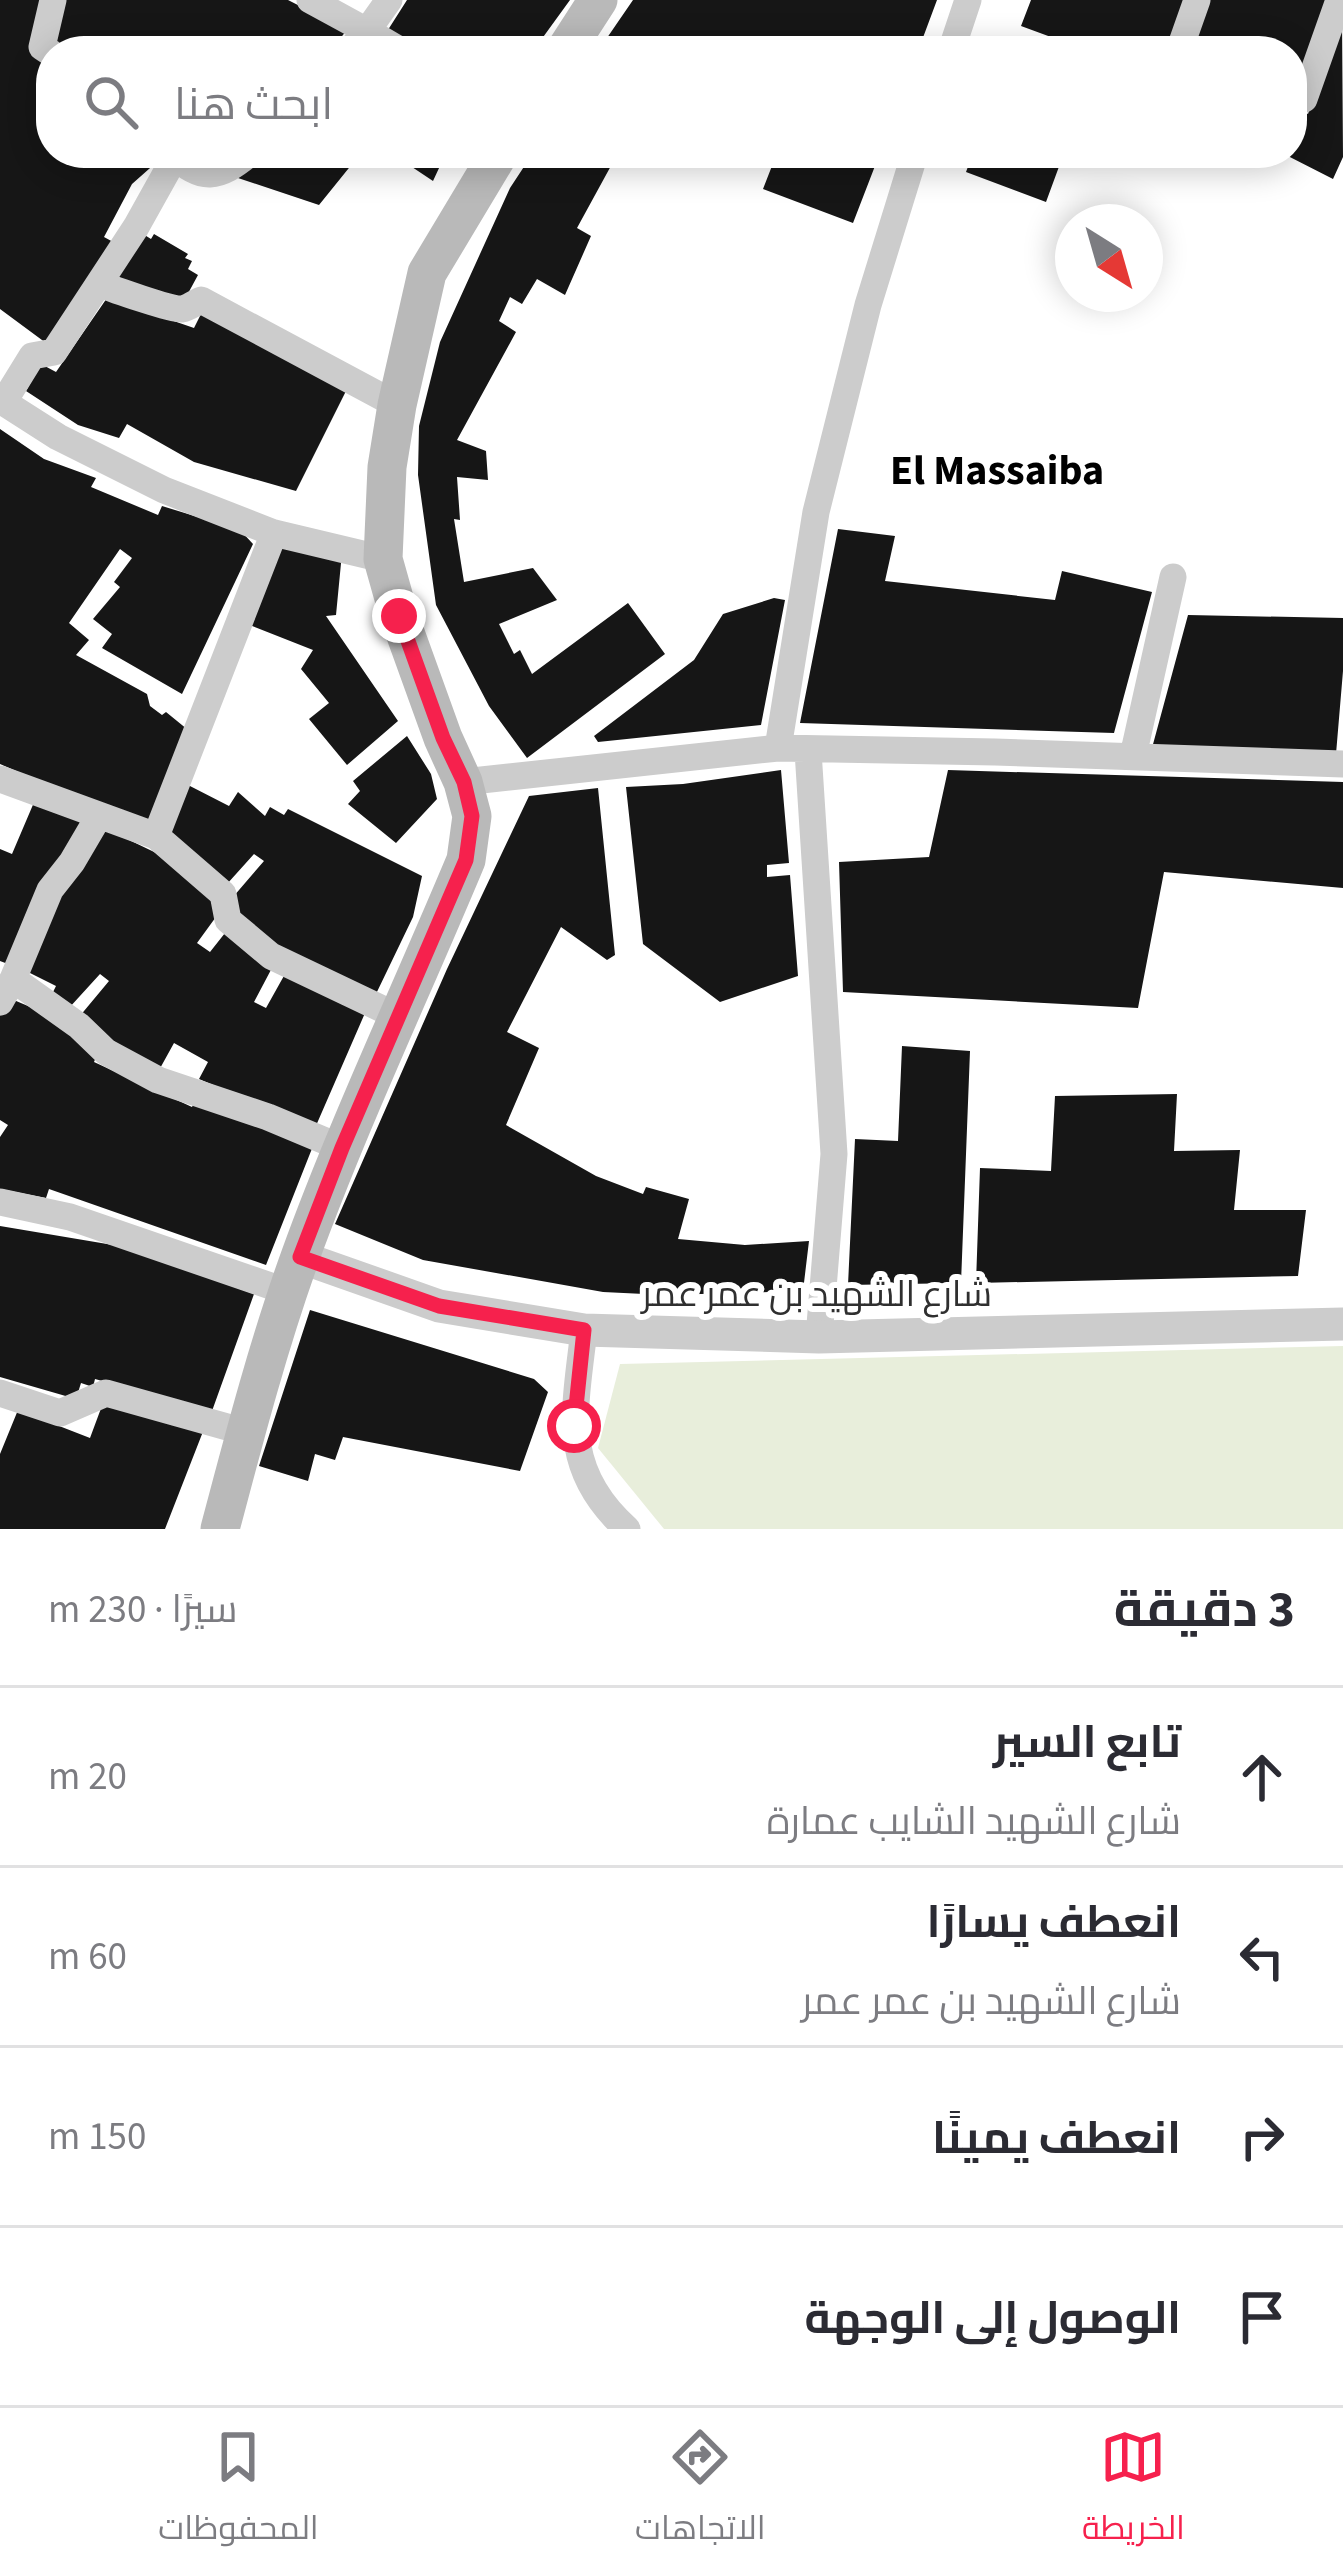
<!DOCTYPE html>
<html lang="ar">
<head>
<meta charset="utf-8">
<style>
	:root { --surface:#fff; --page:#f2f2f3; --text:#2b2b33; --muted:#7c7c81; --line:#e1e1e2; --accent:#f6214d }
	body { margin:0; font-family:"Source Sans 3",Cairo,sans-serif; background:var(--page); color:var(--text); direction:rtl }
	.compass { position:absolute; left:1055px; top:204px; width:108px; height:108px; border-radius:50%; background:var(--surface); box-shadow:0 6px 30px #0003; rotate:143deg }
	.stop { position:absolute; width:36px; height:36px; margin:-27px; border:9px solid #f6214d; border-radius:50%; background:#fff }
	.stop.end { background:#f6214d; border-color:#fff; box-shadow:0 3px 12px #0008 }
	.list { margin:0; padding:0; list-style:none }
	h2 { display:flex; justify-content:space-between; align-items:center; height:156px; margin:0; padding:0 48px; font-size:51px }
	h2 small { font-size:39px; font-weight:400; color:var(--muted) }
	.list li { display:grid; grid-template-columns:78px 1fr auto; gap:36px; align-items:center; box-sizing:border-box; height:180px; padding:0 48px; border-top:3px solid var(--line) }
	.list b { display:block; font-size:45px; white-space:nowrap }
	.list p { margin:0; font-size:39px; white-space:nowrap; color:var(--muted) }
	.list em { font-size:39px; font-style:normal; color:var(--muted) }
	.icon { flex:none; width:66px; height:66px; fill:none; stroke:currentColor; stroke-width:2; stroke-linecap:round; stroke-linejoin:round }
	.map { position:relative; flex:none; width:1343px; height:1529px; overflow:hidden; direction:ltr }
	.search { position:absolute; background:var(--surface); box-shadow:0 6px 30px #0003; left:36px; right:36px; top:36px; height:132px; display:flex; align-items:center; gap:30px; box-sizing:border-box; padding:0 42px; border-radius:48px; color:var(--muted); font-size:45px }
	.sheet { height:876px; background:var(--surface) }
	nav { display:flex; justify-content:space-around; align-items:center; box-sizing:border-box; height:168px; border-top:3px solid var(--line); background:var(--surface); font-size:33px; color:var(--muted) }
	nav a { display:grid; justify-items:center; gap:6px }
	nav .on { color:var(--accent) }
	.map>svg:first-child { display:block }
</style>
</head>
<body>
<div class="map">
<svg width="1343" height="1529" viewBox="0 0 1343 1529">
	<rect width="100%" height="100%" fill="#fff"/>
	<path fill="#e8eedb" d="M1343 1346V1529H664L598 1448 620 1364Z"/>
	<path fill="#161616" d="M0 0H49L51 153H167L132 184 104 237 115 243 46 343 0 309Z
		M62 0H288L347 30 330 51H56L49 46Z
		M407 0H570L533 51H418L386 33Z
		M633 0H937L918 51H663L657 47 654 51H598Z
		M1031 0H1187L1169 51H1089L1021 26Z
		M1207 0H1329L1293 103 1292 51H1189Z
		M1342 17 1343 157 1333 179 1282 153H1292V107L1308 114Z
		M266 153H361L319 205 238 178Z
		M391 153H446L433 181Z
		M533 153H618L577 228 591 236 565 295 537 279 522 304 510 297 499 321 516 332 457 440 486 451 488 480 457 477 460 520 454 519 464 582 533 568 557 600 499 624 514 654 520 650 532 674 628 603 665 654 527 758 489 706 436 605 418 475 419 426 440 342 510 188Z
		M777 153H880L853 223 763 189Z
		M973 153H1064L1046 202 966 172Z
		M143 234 151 239 154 234 188 254 185 258 192 261 188 269 198 275 185 299 116 280Z
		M107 298 194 328 203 310 347 389 296 491 194 462 127 424 119 438 78 425 26 391 41 364 56 372Z
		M0 429 44 459 96 478 91 487 158 515 162 506 240 530 253 544 182 694 102 648 112 634 93 619 120 587 114 582 132 558 120 549 69 623 89 640 76 655 147 694 150 706 162 715 166 712 193 734 150 822 92 804 0 764Z
		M838 529 895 536 885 581 1055 600 1062 571 1152 592 1114 733 800 723Z
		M279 531 342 553 336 615 326 616 398 721 347 765 309 719 329 703 301 669 313 650 242 622Z
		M774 598 785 600 761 725 598 742 594 736 694 660 723 614Z
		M1188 615 1343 618V671L1336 754 1152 748Z
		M407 736 431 774 437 799 396 843 348 804 360 791 353 781Z
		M781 770 789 863 767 865V877L790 875 798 976 720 1002 643 944 626 787 683 784Z
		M948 770 1343 782V888L1164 872 1138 1008 843 992 839 862 929 857Z
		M188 785 229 806 238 792 265 816 270 807 284 815 288 809 422 876 413 917 375 996 276 949 240 920 233 897 264 861 254 854 227 884 165 832Z
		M598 788 615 955 607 960 561 927 507 1032 539 1048 506 1125 596 1176 643 1194 646 1187 689 1199 678 1239 745 1245 809 1241 803 1291 665 1295 603 1292 423 1260 335 1224 447 969 529 796Z
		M35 800 86 821 8 964 0 961V849L12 854Z
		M102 827 175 862 221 910 197 943 210 952 225 933 273 966 254 1002 266 1008 285 974 365 1013 315 1128 199 1079 208 1062 174 1043 158 1072 79 1017 109 981 100 974 69 1008 51 996 56 986 26 971 51 909Z
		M9 998 47 1014 98 1052 94 1062 192 1107 196 1099 313 1146 266 1265 49 1189 46 1198 0 1189V1137L8 1125 0 1120V1016Z
		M902 1046 970 1051 961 1283 848 1285 855 1139 898 1141Z
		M1177 1094 1174 1151 1240 1150 1234 1210H1306L1298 1276 976 1283 980 1168 1051 1171 1055 1096Z
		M0 1226 119 1246 254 1294 212 1411 95 1379 93 1387 81 1383 76 1399 0 1377Z
		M310 1310 534 1379 548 1392 520 1471 343 1437 335 1460 315 1454 308 1481 259 1466Z
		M103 1403 204 1429 165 1529H0V1454L18 1410 90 1438Z"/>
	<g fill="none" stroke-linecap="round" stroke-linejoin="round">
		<path stroke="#ccc" stroke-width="27" d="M310 0 367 31 389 0
			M349 51 367 31 401 51
			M951 51 968 0
			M1179 51 1197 0
			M51 53 42 47 53 0
			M1304 99 1339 0
			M171 153C201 183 219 179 250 153
			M100 284C112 289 172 310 182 309 188 308 195 303 201 300L397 405
			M0 400 58 437 164 490 274 533 383 559
			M3 403 32 356 54 352 136 227 175 157
			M778 748 816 512 868 305 915 153
			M808 751 834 1154 819 1337
			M1133 756 1173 577
			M0 779 156 836 223 894 228 920 271 956 399 1017
			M463 782 778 748 995 752 1343 764
			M156 836 274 533
			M13 979 79 1026 106 1052 158 1080 268 1117 342 1148
			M0 1002 13 979 50 890 72 862 99 816
			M0 1202 70 1217 288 1292
			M584 1330C575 1410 559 1468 627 1529
			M0 1393 60 1413 106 1393 245 1432"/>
		<path stroke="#ccc" stroke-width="33" d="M300 1257 439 1306 584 1330 819 1337 1343 1324"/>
		<path stroke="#b9b9b9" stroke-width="39" d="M565 51 598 0
			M220 1529C244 1438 268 1346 300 1257 349 1122 411 992 466 860L472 816 463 782 443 738 399 616 383 559 387 467 397 405 427 273 499 153"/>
	</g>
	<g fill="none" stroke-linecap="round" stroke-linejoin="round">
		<path stroke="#f6214d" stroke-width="15" d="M399 616 443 738 464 782 472 816 466 860 342 1148 300 1257 439 1306 584 1330 574 1426"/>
	</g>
	<g text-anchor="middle" stroke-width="12" stroke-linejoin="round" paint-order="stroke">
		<g font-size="36" fill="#2f2f2f" stroke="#fff">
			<text x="817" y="1306">شارع الشهيد بن عمر عمر</text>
		</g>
		<g font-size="42" font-weight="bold" fill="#000" stroke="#fff">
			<text x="997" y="484">El Massaiba</text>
		</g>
	</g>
</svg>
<svg class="compass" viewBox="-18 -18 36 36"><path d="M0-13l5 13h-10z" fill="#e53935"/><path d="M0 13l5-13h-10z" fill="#7c7c81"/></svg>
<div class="stop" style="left:574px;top:1426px"></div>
<div class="stop end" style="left:399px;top:616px"></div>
<div class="search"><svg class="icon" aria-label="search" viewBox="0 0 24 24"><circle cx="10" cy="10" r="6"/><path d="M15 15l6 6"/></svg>ابحث هنا</div>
</div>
<section class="sheet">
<h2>3 دقيقة<small>سيرًا · 230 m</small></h2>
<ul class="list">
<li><svg class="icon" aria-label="ahead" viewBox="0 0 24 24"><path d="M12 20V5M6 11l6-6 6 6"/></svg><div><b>تابع السير</b><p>شارع الشهيد الشايب عمارة</p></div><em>20 m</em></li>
<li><svg class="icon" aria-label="left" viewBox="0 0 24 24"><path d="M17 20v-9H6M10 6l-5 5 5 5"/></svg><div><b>انعطف يسارًا</b><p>شارع الشهيد بن عمر عمر</p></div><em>60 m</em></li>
<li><svg class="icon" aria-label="right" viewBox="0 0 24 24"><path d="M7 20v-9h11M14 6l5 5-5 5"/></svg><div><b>انعطف يمينًا</b></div><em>150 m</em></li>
<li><svg class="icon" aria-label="arrive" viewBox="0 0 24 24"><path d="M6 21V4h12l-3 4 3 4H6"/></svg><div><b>الوصول إلى الوجهة</b></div></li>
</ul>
</section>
<nav>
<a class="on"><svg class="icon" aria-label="map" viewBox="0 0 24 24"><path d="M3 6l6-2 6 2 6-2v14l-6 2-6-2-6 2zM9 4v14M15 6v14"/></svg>الخريطة</a>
<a><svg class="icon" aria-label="directions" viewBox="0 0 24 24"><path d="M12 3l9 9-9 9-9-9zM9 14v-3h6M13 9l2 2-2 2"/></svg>الاتجاهات</a>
<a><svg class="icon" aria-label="saved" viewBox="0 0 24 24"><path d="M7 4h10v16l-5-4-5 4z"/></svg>المحفوظات</a>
</nav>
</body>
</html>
